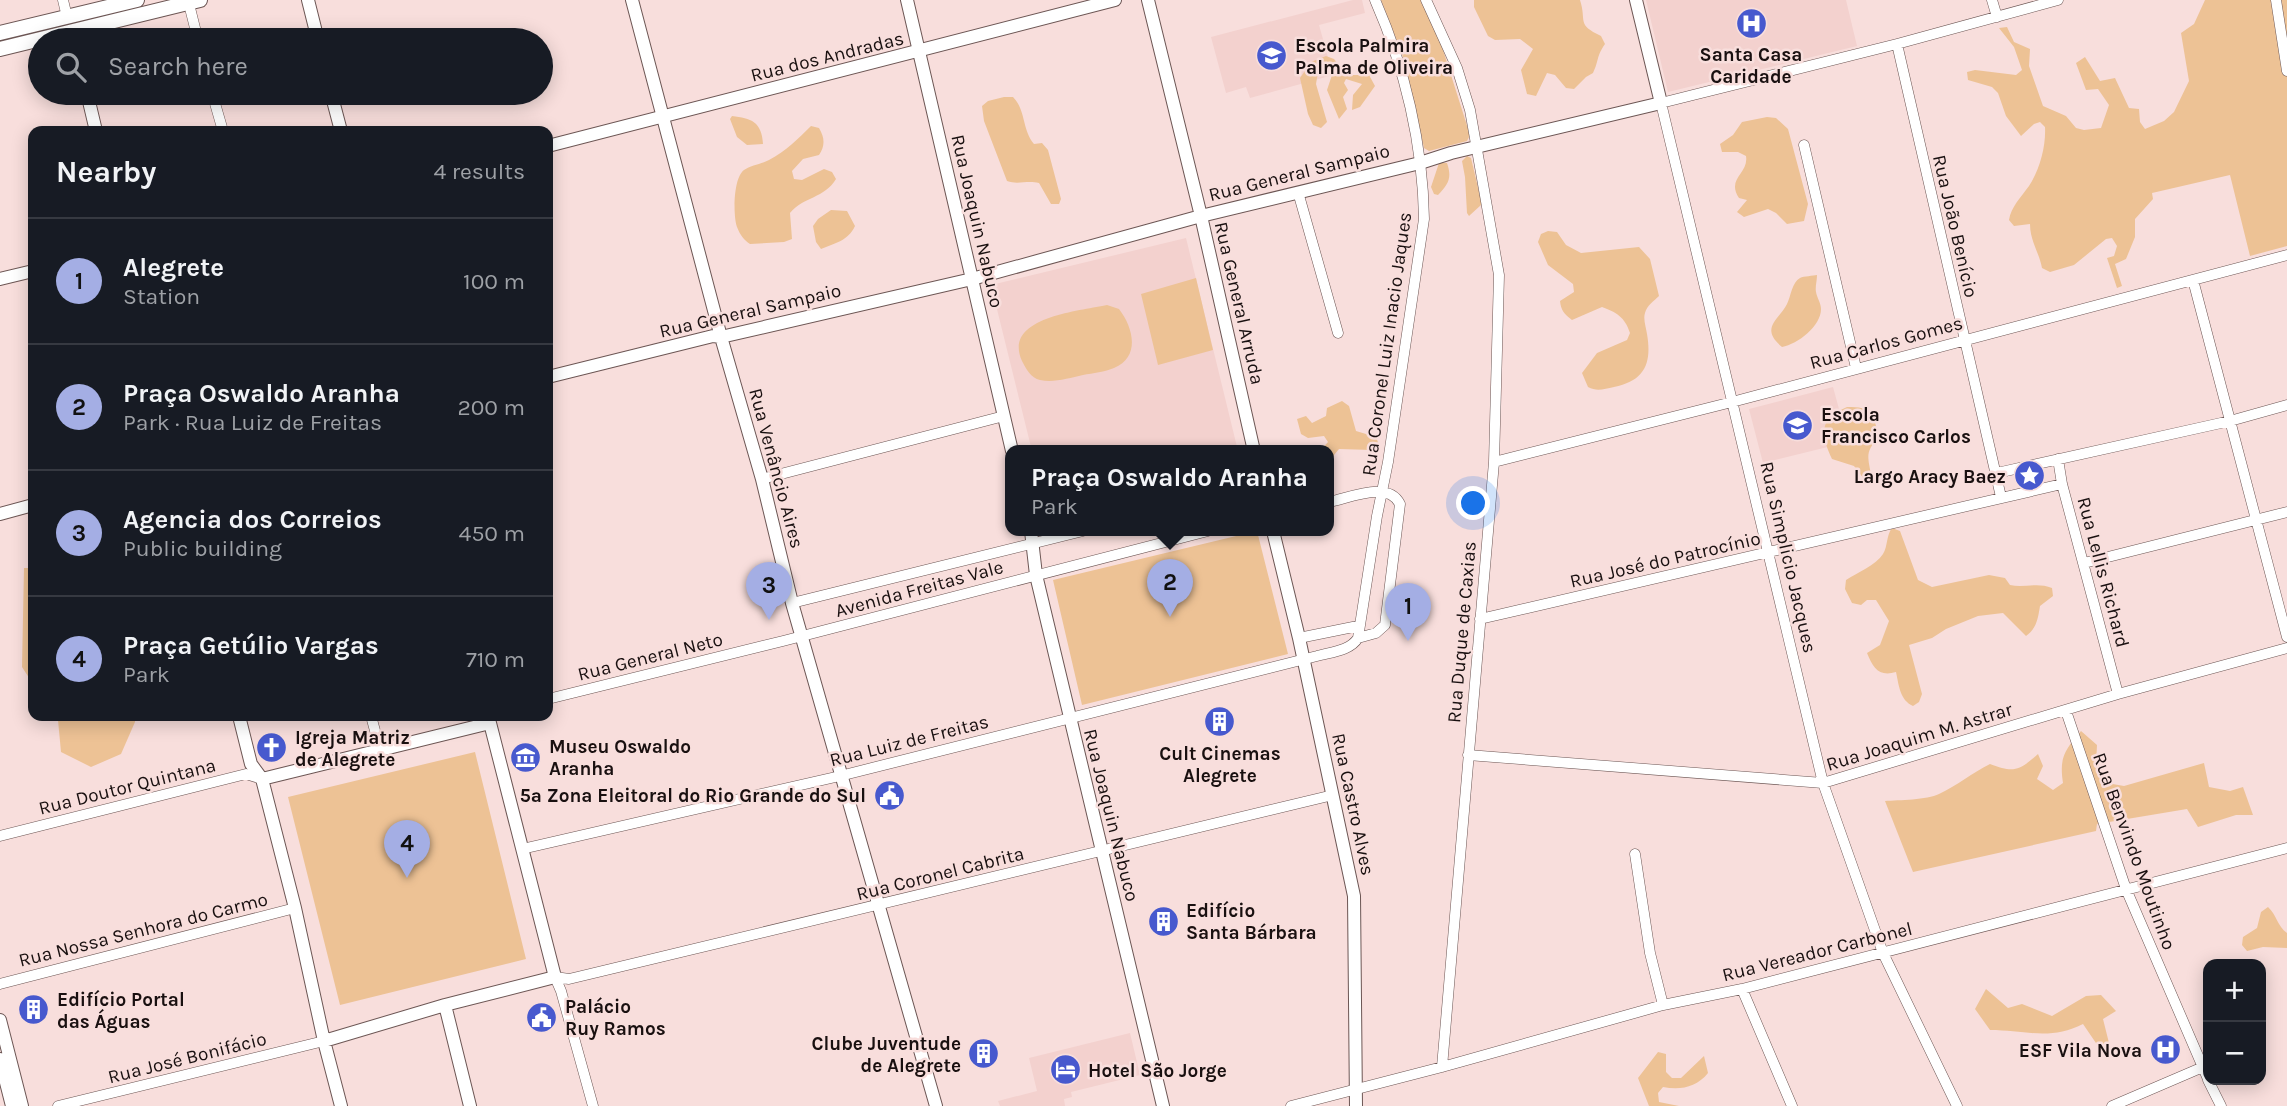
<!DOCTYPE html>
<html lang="en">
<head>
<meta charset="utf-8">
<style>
	:root { --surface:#171b24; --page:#242831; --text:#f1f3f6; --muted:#9ea1a6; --line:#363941; --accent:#a4aee4 }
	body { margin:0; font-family:Karla,sans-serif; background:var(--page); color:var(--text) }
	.controls { position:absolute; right:21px; bottom:21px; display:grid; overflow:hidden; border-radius:14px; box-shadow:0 4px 18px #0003 }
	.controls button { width:63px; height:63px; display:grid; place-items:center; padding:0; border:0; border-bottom:2px solid var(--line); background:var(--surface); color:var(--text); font:35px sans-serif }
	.you { position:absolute; left:1474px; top:504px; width:24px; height:24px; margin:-18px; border:5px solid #fff; border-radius:50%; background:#1a73e8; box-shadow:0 0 0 10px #1a73e833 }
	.badge { display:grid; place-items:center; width:46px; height:46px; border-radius:50%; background:var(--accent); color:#111; font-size:23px; font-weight:700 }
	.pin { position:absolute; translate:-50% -58px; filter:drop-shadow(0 2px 4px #0008) }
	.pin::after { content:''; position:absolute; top:37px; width:24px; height:21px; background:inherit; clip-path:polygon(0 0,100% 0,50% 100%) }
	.popup { position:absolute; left:1005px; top:445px; width:329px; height:91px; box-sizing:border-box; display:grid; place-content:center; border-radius:14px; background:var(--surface); filter:drop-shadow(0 2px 5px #0005); font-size:23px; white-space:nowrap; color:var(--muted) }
	.popup b { font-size:26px; color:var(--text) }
	.popup::after { content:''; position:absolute; left:50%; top:100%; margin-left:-14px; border:14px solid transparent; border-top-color:var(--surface) }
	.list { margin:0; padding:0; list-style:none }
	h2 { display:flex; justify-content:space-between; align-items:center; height:91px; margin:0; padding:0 28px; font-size:30px }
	h2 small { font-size:23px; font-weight:400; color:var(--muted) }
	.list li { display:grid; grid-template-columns:46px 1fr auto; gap:21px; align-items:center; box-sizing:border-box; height:126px; padding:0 28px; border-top:2px solid var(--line) }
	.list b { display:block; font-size:26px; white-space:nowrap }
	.list p { margin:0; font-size:23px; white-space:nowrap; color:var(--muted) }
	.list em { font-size:23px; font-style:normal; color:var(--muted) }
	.icon { flex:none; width:38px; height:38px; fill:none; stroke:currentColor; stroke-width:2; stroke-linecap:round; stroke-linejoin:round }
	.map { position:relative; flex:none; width:2287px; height:1106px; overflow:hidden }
	.search { position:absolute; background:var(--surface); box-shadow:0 4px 18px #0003; left:28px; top:28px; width:525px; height:77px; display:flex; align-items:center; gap:18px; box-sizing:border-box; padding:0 24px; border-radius:38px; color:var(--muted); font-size:26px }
	.panel { position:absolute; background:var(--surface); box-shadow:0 4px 18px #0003; left:28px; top:126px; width:525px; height:595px; border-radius:14px }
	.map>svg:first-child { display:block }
</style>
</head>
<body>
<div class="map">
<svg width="2287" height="1106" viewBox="0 0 2287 1106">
	<rect width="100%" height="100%" fill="#f8dedc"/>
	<path fill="#f3d1ce" d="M1353 0H1362L1365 13 1319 25 1333 75 1250 98 1246 87 1226 93 1211 37Z
		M1646 0H1846L1857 46 1668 92Z
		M1186 238 1238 451H1032L991 285Z
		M1833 387 1848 442 1763 463 1749 409Z
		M1130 1033 1140 1075 1071 1092 1072 1097 1064 1099 1065 1106H1000L998 1101 1037 1091 1029 1058Z"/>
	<path fill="#edc295" d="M1381 0H1421L1438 34 1470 135 1467 141 1429 151 1424 148 1403 57Z
		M1474 0H1580C1587 22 1576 24 1601 36L1605 44C1596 57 1599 61 1593 73L1586 77 1574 89 1566 88 1555 75 1547 73 1536 96 1527 94 1521 70 1533 49 1520 39 1495 40 1488 36 1474 7Z
		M2205 0H2287V246L2250 256 2230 175 2152 193 2153 199 2135 219V237L2126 259 2115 264 2122 286 2117 288 2107 258 2114 256 2117 246 2112 238 2106 239 2074 265 2050 272 2042 268C2039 252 2030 241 2030 224L2014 226 2009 220C2011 207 2021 197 2029 186 2040 169 2046 146 2045 127L2040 122 2034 124 2021 136 2006 116 1998 93 1992 87 1968 80 1967 72 1975 70 2016 75 2022 70 2014 47 1999 28 2007 27 2014 42 2030 49 2029 66 2043 106 2066 116 2076 128 2084 130 2101 128 2109 105 2098 89 2086 90 2076 63 2085 57 2100 81 2115 78 2129 108 2139 109 2140 122 2145 129 2164 121 2174 112 2189 81 2181 33 2194 24Z
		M1326 56 1334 59 1347 75H1369L1375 86 1360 107 1352 110 1353 95 1362 84 1346 79 1344 83 1348 90 1343 97 1347 109 1339 119 1327 90 1332 75 1318 72 1316 84 1327 122 1321 128 1313 125 1308 114 1300 78 1311 62Z
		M1004 97H1013C1026 110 1022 130 1034 144L1042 143 1048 150 1061 199 1059 204H1051L1039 183C1027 180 1018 185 1007 181L984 121 982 106 988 101Z
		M732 116C751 118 762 122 763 144L747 145 737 137 730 119Z
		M1767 117 1776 118 1788 129 1808 204 1804 221 1787 224 1776 213 1768 209 1744 217 1737 212 1747 200 1739 198C1726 178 1749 174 1746 156L1738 152H1722L1720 144 1733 135 1742 122Z
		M811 126 819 128C825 138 825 146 819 155L803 159 792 171 794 179 802 180 824 169 832 172 836 179C825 198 803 197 790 213L792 239 784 242 750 244C744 240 740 235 737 227 733 216 733 178 744 170 751 165 762 164 769 160 786 151 798 139 811 126Z
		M1467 156 1471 158 1481 200V205L1469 216 1467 213 1465 177 1462 161Z
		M1439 163H1447C1452 178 1449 183 1438 195L1434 194 1431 187Z
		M831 210 847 211 855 226C848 241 835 243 821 249L816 242 813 226 818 219Z
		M1548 231 1557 232 1566 245 1581 253 1639 247 1650 259 1659 296C1654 301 1647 305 1645 313 1643 319 1646 327 1647 334 1652 363 1645 381 1614 387 1604 389 1597 392 1588 387L1582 373 1597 353 1627 340 1630 333C1625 317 1616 312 1602 307L1572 320C1564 314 1561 310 1560 301L1574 292 1573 284 1548 265 1538 242 1541 234Z
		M1817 275C1817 281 1815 287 1816 292 1817 298 1821 303 1821 309 1821 326 1798 344 1782 347 1759 328 1779 320 1787 304 1791 296 1792 282 1800 278 1804 276 1813 276 1817 275Z
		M1196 278 1213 350 1158 365 1141 294Z
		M1107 305 1119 309C1133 327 1141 357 1114 368 1105 372 1093 373 1083 375 1069 378 1054 383 1040 380 1031 378 1026 369 1022 361 1002 317 1080 311 1107 305Z
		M1342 401 1349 406 1356 431 1376 437 1379 445 1372 450 1339 449 1334 455 1329 472V451H1320L1328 442 1324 436 1308 438 1301 434 1297 419 1306 416 1312 423 1326 416 1327 408Z
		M1847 407C1873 407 1872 412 1879 436 1866 452 1867 454 1871 474L1864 479 1854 466 1832 459C1820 433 1819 419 1847 407Z
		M1892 528 1900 531 1918 580 1932 587 1989 575 2005 578 2010 585C2024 588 2038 582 2052 588L2053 596 2040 606C2038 618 2037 628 2026 636L2003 613 1978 616 1946 629 1932 638 1909 645 1922 694 1919 702 1913 706C1900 700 1899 686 1896 672 1879 677 1873 668 1867 653L1880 645 1889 621 1876 600H1867L1861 605 1852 603 1845 589 1846 580C1857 573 1876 565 1883 554 1888 546 1886 536 1892 528Z
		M1257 531 1288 654 1082 705 1053 580Z
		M24 568H33V684L22 667Z
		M55 716H135V722L121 754 91 767 61 752 58 720Z
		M2081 731 2097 745 2096 765 2101 782 2124 786 2204 763 2209 787 2230 791 2243 787 2253 815H2236L2198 827 2187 809 2097 824 2096 831 1913 872 1885 801C1899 800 1927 800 1939 794 1958 785 1972 773 1990 764 2014 773 2019 771 2038 754L2043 766 2037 779 2053 790 2063 783C2059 757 2065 750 2081 731Z
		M475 752 526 959 340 1005 288 797Z
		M2268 907C2277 915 2277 926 2287 933V948L2263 947 2247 951 2242 945 2243 937 2257 928 2261 912Z
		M1986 989 2008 1008 2022 1004 2052 1016 2086 996 2101 995 2116 1011 2103 1019 2110 1047 2098 1046 2083 1024C2050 1041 2025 1030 1990 1030L1975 1009Z
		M1658 1052 1666 1054V1072L1672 1078H1681L1704 1056 1708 1073C1696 1088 1680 1090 1663 1087L1658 1093 1659 1102 1679 1106H1649L1638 1078Z"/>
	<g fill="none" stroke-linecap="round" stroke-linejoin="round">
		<defs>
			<path id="minor" d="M63 0 67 17
				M188 0 198 40
				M1426 0 1457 68 1470 110 1499 275 1494 462 1442 1067
				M1992 0 1997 17
				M2276 0 2287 71
				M1897 44 2001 497
				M212 93 223 131
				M1804 145 1856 368
				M1298 192 1338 333
				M2193 280 2287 637
				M2058 459 2062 484 2118 694
				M1494 462 1732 402 2287 255
				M1997 473 2230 421 2287 405
				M762 479 1004 416
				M1329 502C1350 498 1388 480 1400 504L1385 625 1376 633 1358 638
				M2084 563 2287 512
				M792 603 1083 531
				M1480 619 2062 484
				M1299 638 1358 626
				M548 699 783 641 1208 531
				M2066 711 2126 889 2208 1079
				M371 716 380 749
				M1468 755 1823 783 2118 694 2287 648
				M0 836 246 774 262 779
				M522 849 840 776 1317 656C1331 652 1350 651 1358 638L1377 516 1388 462 1424 219C1423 145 1405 68 1375 0
				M1635 854 1650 953 1663 1005
				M555 977 569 979 1333 795
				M555 977 561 991 593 1106
				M0 984 295 908
				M1742 989 1792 1106
				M2208 1080 2221 1106
				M58 1106 324 1041
				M1291 1106 1442 1067 1663 1005 1742 989 2287 848
				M1957 1106 1883 953 1823 783 1661 103 1897 44 2058 0
				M2112 1106 2203 1067"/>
			<path id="tertiary" d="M308 0 318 40
				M632 0 721 337 762 479 792 603 936 1106
				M907 0 1012 451
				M1148 0 1201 216 1254 451
				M87 93 96 131
				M331 93 341 131
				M548 146 1115 0
				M0 279 33 271
				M548 377 713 336 721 337 972 279 1201 216 1420 163 1451 153 1661 103 1636 0
				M0 514 33 505
				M1031 531 1036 575 1163 1106
				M1273 531 1299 638 1354 896 1356 1106
				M239 716 251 764 262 779 295 908 324 1041 341 1106
				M262 779 490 723 555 977 445 1005 324 1041
				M445 1005 470 1106
				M0 1020 22 1106
				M0 1059 12 1106"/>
			<path id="secondary" d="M0 33 137 0
				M0 49 200 0"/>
		</defs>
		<use href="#minor" stroke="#6c5654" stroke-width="11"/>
		<use href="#tertiary" stroke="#6c5654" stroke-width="14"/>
		<use href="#secondary" stroke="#6c5654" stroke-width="16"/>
		<use href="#minor" stroke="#fff" stroke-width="10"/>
		<use href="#tertiary" stroke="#fff" stroke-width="12"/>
		<use href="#secondary" stroke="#fff" stroke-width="14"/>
	</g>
	<defs>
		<symbol id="hospital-disc" viewBox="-11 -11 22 22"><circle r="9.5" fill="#4759ce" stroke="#f8dedc"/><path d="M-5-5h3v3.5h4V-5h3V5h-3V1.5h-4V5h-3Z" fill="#fff"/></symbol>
		<symbol id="school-disc" viewBox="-11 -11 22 22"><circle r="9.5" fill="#4759ce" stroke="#f8dedc"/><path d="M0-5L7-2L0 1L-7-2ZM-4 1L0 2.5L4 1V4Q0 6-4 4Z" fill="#fff"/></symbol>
		<symbol id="sight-disc" viewBox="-11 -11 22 22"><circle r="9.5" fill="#4759ce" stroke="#f8dedc"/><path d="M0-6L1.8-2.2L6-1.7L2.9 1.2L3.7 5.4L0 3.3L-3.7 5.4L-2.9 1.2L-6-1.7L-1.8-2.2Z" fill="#fff"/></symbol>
		<symbol id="building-disc" viewBox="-11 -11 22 22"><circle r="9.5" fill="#4759ce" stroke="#f8dedc"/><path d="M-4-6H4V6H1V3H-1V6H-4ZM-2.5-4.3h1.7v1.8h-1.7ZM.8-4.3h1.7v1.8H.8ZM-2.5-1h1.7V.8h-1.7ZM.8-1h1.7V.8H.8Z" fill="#fff"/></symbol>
		<symbol id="church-disc" viewBox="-11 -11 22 22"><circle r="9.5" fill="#4759ce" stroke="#f8dedc"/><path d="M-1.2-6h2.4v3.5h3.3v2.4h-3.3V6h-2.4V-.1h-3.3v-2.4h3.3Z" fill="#fff"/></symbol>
		<symbol id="museum-disc" viewBox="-11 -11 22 22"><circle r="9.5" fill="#4759ce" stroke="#f8dedc"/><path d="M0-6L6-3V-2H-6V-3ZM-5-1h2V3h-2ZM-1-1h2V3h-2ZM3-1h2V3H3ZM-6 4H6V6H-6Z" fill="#fff"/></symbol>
		<symbol id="civic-disc" viewBox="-11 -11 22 22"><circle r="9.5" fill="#4759ce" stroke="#f8dedc"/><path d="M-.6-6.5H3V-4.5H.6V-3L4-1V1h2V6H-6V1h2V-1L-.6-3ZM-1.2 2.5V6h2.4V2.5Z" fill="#fff"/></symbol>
		<symbol id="hotel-disc" viewBox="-11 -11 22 22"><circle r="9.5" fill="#4759ce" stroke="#f8dedc"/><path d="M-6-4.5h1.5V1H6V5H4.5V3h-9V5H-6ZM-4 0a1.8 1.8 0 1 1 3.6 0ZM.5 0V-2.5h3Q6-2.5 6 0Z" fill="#fff"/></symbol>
	</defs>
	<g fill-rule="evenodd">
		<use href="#hospital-disc" x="1734" y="6" width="35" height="35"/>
		<use href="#school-disc" x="1254" y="38" width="35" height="35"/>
		<use href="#school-disc" x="1780" y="408" width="35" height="35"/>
		<use href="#sight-disc" x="2012" y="458" width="35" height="35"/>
		<use href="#building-disc" x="1202" y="704" width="35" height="35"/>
		<use href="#church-disc" x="254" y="730" width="35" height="35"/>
		<use href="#museum-disc" x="508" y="740" width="35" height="35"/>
		<use href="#civic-disc" x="872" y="778" width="35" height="35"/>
		<use href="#building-disc" x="1146" y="904" width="35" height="35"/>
		<use href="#building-disc" x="16" y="992" width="35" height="35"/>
		<use href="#civic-disc" x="524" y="1000" width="35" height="35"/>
		<use href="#hospital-disc" x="2148" y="1032" width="35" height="35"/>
		<use href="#building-disc" x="966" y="1036" width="35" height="35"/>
		<use href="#hotel-disc" x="1048" y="1052" width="35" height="35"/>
	</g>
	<g text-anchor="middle" stroke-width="5" stroke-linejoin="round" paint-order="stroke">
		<g font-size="19" font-weight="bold" fill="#191010" stroke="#f8dedc" text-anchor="start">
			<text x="1295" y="52">Escola Palmira<tspan x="1295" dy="22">Palma de Oliveira</tspan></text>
			<text x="1751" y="61" text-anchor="middle">Santa Casa<tspan x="1751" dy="22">Caridade</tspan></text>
			<text x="1821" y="421">Escola<tspan x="1821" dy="22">Francisco Carlos</tspan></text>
			<text x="2006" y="483" text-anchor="end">Largo Aracy Baez</text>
			<text x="295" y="744">Igreja Matriz<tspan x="295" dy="22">de Alegrete</tspan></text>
			<text x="549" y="753">Museu Oswaldo<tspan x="549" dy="22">Aranha</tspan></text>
			<text x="1220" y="760" text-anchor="middle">Cult Cinemas<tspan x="1220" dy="22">Alegrete</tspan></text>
			<text x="866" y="802" text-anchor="end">5ª Zona Eleitoral do Rio Grande do Sul</text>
			<text x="1186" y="917">Edifício<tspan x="1186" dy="22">Santa Bárbara</tspan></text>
			<text x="57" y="1006">Edifício Portal<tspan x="57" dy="22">das Águas</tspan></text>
			<text x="565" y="1013">Palácio<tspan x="565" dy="22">Ruy Ramos</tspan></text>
			<text x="961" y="1050" text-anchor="end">Clube Juventude<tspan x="961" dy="22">de Alegrete</tspan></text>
			<text x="2142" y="1057" text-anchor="end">ESF Vila Nova</text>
			<text x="1088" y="1077">Hotel São Jorge</text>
		</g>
		<g font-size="19" fill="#191010" stroke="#f8dedc">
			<text transform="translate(827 56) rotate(-14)" y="7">Rua dos Andradas</text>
			<text transform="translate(1299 172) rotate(-14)" y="7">Rua General Sampaio</text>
			<text transform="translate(978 221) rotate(77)" y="7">Rua Joaquin Nabuco</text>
			<text transform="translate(1956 226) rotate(77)" y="7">Rua João Benício</text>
			<text transform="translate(1240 303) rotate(77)" y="7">Rua General Arruda</text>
			<text transform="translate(750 310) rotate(-13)" y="7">Rua General Sampaio</text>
			<text transform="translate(1886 342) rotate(-15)" y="7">Rua Carlos Gomes</text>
			<text transform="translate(1386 344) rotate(-82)" y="7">Rua Coronel Luiz Inacio Jaques</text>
			<text transform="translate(777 468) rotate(75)" y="7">Rua Venâncio Aires</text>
			<text transform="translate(1789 557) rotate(77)" y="7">Rua Simplicio Jacques</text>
			<text transform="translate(1665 559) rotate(-13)" y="7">Rua José do Patrocínio</text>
			<text transform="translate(2104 572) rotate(75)" y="7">Rua Lellis Richard</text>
			<text transform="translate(919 588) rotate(-15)" y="7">Avenida Freitas Vale</text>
			<text transform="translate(1461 632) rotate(-85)" y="7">Rua Duque de Caxias</text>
			<text transform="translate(650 656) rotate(-14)" y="7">Rua General Neto</text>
			<text transform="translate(1919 736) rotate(-17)" y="7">Rua Joaquim M. Astrar</text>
			<text transform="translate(909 740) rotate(-14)" y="7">Rua Luiz de Freitas</text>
			<text transform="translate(127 786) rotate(-14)" y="7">Rua Doutor Quintana</text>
			<text transform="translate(1354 804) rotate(78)" y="7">Rua Castro Alves</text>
			<text transform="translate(1112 815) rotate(76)" y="7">Rua Joaquin Nabuco</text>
			<text transform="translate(2135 851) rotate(70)" y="7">Rua Benvindo Moutinho</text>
			<text transform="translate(940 873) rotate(-14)" y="7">Rua Coronel Cabrita</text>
			<text transform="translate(143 929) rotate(-14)" y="7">Rua Nossa Senhora do Carmo</text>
			<text transform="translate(1817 951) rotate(-14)" y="7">Rua Vereador Carbonel</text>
			<text transform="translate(187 1057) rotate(-14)" y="7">Rua José Bonifácio</text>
		</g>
	</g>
</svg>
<div class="controls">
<button>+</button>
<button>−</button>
</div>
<div class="you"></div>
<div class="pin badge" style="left:1408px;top:641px">1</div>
<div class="pin badge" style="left:1170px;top:617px">2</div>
<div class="popup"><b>Praça Oswaldo Aranha</b>Park</div>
<div class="pin badge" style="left:769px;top:620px">3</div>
<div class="pin badge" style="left:407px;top:878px">4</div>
<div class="search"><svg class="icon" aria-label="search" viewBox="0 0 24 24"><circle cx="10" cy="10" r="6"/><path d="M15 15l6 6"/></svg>Search here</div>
<section class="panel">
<h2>Nearby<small>4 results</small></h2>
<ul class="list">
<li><span class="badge">1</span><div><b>Alegrete</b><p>Station</p></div><em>100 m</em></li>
<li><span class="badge">2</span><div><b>Praça Oswaldo Aranha</b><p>Park · Rua Luiz de Freitas</p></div><em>200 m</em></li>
<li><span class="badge">3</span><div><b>Agencia dos Correios</b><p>Public building</p></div><em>450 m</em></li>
<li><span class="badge">4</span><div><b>Praça Getúlio Vargas</b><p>Park</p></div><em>710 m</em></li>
</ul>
</section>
</div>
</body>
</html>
